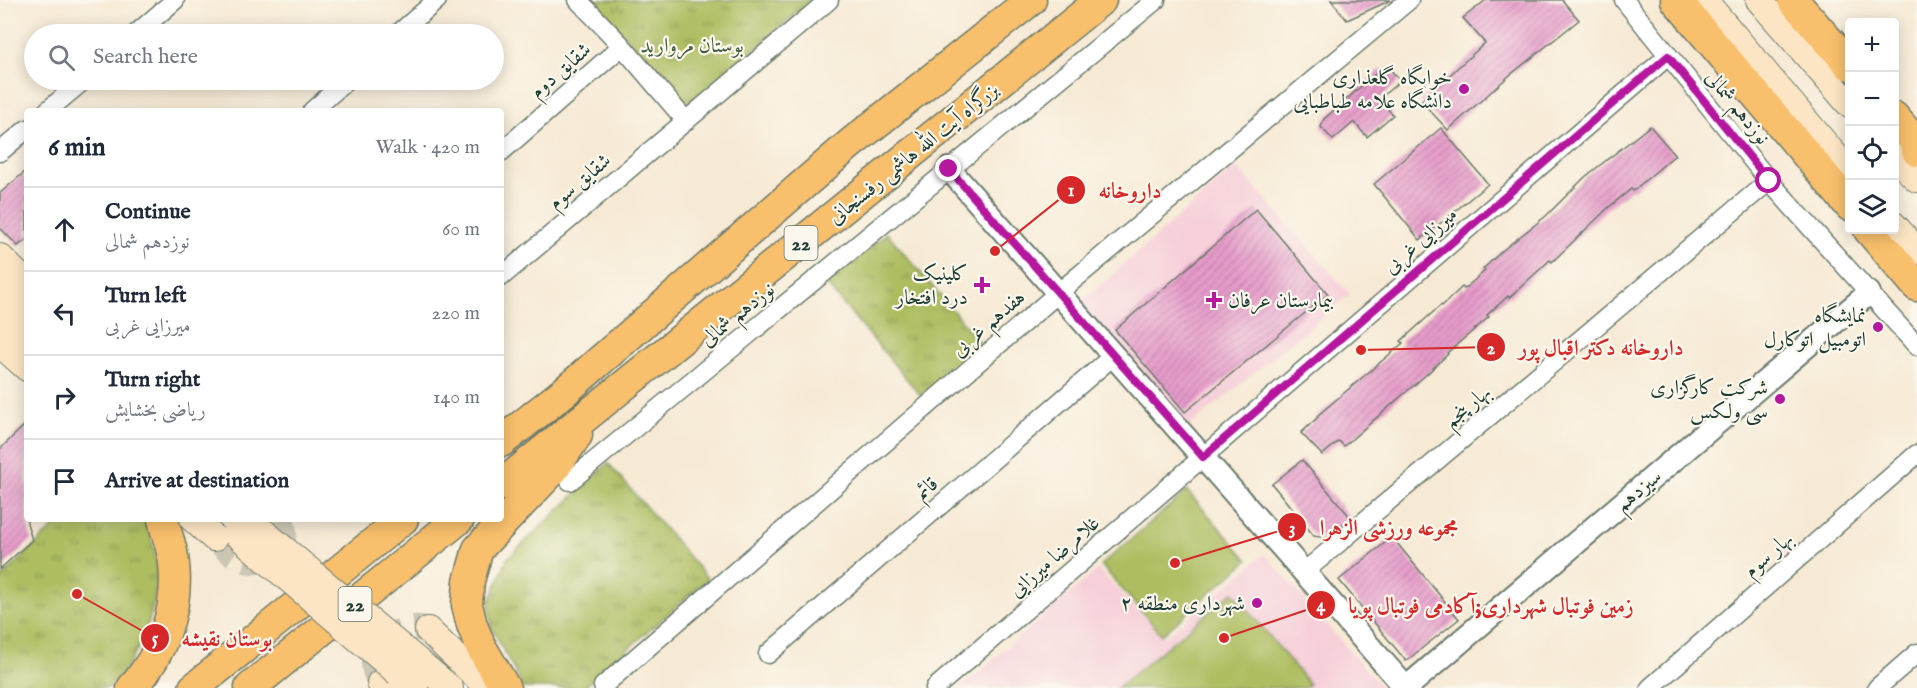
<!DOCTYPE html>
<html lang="en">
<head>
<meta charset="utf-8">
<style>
	:root { --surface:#fff; --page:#f6f6f7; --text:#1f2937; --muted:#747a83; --line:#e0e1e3 }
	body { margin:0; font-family:"IM FELL English",Amiri,serif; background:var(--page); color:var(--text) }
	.controls { position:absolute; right:18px; top:18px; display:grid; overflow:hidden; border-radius:6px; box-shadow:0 3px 15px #0003 }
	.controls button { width:54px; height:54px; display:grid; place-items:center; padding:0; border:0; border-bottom:2px solid var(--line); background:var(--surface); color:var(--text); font:30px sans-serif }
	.stop { position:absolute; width:18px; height:18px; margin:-14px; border:4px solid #b5179e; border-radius:50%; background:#fff }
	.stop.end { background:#b5179e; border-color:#fff; box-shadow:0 2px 6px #0008 }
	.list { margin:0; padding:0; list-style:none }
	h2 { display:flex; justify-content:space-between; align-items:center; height:78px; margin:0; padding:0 24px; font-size:26px }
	h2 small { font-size:20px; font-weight:400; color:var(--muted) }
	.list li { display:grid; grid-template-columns:39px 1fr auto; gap:18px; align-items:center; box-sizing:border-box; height:84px; padding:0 24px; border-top:2px solid var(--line) }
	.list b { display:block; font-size:22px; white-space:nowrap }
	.list p { margin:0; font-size:20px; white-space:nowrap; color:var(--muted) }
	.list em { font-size:20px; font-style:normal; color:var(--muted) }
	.icon { flex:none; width:33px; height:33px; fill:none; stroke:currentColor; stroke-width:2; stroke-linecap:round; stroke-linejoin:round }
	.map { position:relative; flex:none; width:1917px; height:688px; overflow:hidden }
	.search { position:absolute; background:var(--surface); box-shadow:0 3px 15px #0003; left:24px; top:24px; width:480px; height:66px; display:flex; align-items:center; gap:15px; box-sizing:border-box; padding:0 21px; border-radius:33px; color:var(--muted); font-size:22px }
	.panel { position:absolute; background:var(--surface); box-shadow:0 3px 15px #0003; left:24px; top:108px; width:480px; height:414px; border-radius:6px }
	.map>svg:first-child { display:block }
</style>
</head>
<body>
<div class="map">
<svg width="1917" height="688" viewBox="0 0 1917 688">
	<defs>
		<pattern id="grass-tufts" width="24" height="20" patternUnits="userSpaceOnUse" patternTransform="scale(1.5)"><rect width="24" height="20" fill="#adbd61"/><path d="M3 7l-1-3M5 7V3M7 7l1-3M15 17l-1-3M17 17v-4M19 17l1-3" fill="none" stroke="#8c9b51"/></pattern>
		<pattern id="building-hatch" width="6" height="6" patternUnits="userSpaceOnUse" patternTransform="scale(1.5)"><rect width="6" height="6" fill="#e79bca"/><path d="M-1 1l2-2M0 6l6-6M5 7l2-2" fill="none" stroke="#bb80a5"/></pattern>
	</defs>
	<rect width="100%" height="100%" fill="#fbf7ec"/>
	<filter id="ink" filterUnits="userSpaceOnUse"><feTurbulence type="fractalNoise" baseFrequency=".0167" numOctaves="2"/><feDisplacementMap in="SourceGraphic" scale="12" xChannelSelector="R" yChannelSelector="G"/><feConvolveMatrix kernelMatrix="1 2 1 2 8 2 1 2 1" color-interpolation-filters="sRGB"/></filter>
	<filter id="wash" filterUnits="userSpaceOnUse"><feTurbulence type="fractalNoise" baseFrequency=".008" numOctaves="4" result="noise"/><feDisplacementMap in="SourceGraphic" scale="24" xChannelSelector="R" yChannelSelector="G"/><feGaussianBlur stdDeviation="1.35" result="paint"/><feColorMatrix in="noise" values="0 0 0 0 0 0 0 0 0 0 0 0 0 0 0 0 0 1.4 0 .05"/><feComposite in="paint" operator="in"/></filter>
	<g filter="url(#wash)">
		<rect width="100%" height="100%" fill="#f7ead5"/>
		<path fill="#f6cfd9" d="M1236 166 1350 294 1185 430 1077 306Z
			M1265 554 1382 688H960L1098 569 1164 638Z"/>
		<path fill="url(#grass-tufts)" stroke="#667d4a" stroke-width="1.5" d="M594 0H812L687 109Z
			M887 233 982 345 921 396 826 284Z
			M608 463 708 579 583 688H523L491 626 489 604 496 586 507 559Z
			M62 519H144C170 574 152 646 108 688H0V579Z"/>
		<path fill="#adbd61" stroke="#667d4a" stroke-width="1.5" d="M1187 491 1248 560 1162 635 1101 565Z
			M1233 592 1309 684 1304 688H1117Z"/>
		<g id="blocks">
			<path fill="url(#building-hatch)" d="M1331 0H1391L1347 20Z
				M1486 0H1562L1579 20 1510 75 1448 130 1421 101 1485 43 1463 18Z
				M1390 69 1400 81 1379 99 1393 115 1367 137 1354 122 1333 140 1321 127 1324 119 1380 70Z
				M1650 126 1675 155 1633 191 1631 189 1609 207 1552 262 1550 260 1509 298 1508 296 1487 315 1489 317 1447 353 1448 354 1428 373 1344 446 1339 441 1322 455 1301 433 1318 417 1317 416 1403 343 1401 341 1441 305 1442 306 1462 287 1464 289 1485 271 1483 269 1503 250 1546 216 1585 177Z
				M1441 128 1488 184 1420 240 1374 184Z
				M27 170V239L18 246 0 228V193Z
				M1256 209 1328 294 1185 412 1115 330Z
				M27 423V523L32 540 0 569V449Z
				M1302 460 1351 518 1327 538 1314 536 1272 484Z
				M1392 537 1459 619 1406 661 1339 580Z"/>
		</g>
	</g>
	<g filter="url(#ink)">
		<use href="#blocks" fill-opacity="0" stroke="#6b7a6c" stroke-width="1.5"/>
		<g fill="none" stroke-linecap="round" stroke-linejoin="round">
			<path stroke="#ccc7b5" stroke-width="26" stroke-dasharray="26 13" stroke-linecap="butt" d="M214 538C223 545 233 556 245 560 260 565 282 549 284 533 284 529 282 523 281 519
				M380 683C377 677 374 671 374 664 373 641 408 621 428 630"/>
			<defs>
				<path id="minor" d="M578 0 622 46 686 121
					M1624 0 1769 181 1917 346
					M136 34 175 0
					M398 34 437 0
					M47 111 84 80
					M312 111 347 80
					M0 152 27 129
					M501 152 622 46
					M501 277 829 0
					M570 481 1156 0
					M1304 572 1769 181
					M768 654 1113 356
					M603 686 1058 293 1409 0
					M935 688 1668 56
					M1650 688 1917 454
					M1877 688 1917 653"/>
				<path id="tertiary" d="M949 169 1406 688
					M1406 688 1869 293"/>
				<path id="secondary" d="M1704 0 1850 173
					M1759 0 1850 105
					M1894 157 1917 179
					M1894 225 1917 251
					M0 257 27 284
					M0 285 27 314
					M0 316 27 343
					M0 344 27 368
					M193 519 214 538
					M428 630 488 688
					M414 658 450 688
					M398 673 415 688
					M380 683 385 688"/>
				<path id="trunk" d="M1676 0 1850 206
					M1793 0 1850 65
					M1894 117 1913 139 1917 151
					M1869 230 1917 286
					M501 442 564 392 850 144 1031 0
					M501 485 1101 0
					M132 688C162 655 179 609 174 564 173 549 166 534 163 519
					M194 688 403 519
					M250 688 459 519
					M505 688 480 645 472 625 467 605 469 581 478 549 553 470 577 435"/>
			</defs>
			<use href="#minor" stroke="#6b7a6c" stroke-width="21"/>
			<use href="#tertiary" stroke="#6b7a6c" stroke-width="26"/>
			<use href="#secondary" stroke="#6b7a6c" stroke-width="28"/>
			<use href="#trunk" stroke="#6b7a6c" stroke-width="33"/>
			<use href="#minor" stroke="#fff" stroke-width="18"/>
			<use href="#tertiary" stroke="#fff" stroke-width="22"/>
			<use href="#secondary" stroke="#fce5c4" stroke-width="26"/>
			<use href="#trunk" stroke="#f8bf6c" stroke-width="30"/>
			<defs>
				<path id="secondary-bridge" d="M248 519 414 658
					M235 533 398 673"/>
			</defs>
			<use href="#secondary-bridge" stroke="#6b7a6c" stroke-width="28" stroke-linecap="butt"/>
			<use href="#secondary-bridge" stroke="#fce5c4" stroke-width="26"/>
		</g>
	</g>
	<g fill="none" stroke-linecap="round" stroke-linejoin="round" filter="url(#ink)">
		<path stroke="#b5179e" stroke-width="8" d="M949 169 1203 457 1668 56 1769 181"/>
	</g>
	<g fill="#b5179e" stroke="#fbf7ec" stroke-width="2">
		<circle cx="1464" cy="89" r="6"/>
		<path d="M979 276h6v6h6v6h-6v6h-6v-6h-6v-6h6z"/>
		<path d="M1211 291h6v6h6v6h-6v6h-6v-6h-6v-6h6z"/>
		<circle cx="1878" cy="327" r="6"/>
		<circle cx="1780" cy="399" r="6"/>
		<circle cx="1257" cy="603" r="6"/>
	</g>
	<g text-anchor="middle" stroke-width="4.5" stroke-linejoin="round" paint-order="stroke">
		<g fill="#fbf7ec" stroke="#61756b" stroke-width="1.5">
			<rect x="784.5" y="226" width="33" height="34" rx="4.5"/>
			<rect x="338.5" y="587" width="33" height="34" rx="4.5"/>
		</g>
		<g font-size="20" font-weight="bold" fill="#1f3d34">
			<text x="801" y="250">22</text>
			<text x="355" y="611">22</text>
		</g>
		<g font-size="21" fill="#425d3f" stroke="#fbf7ec">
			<text x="692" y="52">بوستان مروارید</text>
		</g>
		<g font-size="21" fill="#1f3d34" stroke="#fbf7ec">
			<text transform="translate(560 70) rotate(-41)" y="7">شقایق دوم</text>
			<text transform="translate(1738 107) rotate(51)" y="7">نوزدهم شمالی</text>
			<text transform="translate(913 153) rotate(-39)" y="7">بزرگراه آیت الله هاشمی رفسنجانی</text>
			<text transform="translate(579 181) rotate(-40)" y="7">شقایق سوم</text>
			<text transform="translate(1420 240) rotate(-41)" y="7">میرزایی غربی</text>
			<text transform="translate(737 314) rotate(-39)" y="7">نوزدهم شمالی</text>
			<text transform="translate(988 323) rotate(-41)" y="7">هفدهم غربی</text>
			<text transform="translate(1467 406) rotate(-40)" y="7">بهار پنجم</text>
			<text transform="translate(926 488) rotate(-41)" y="7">قائم</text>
			<text transform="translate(1638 490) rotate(-40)" y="7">سیزدهم</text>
			<text transform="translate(1768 554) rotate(-41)" y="7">بهار سوم</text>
			<text transform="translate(1054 556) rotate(-41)" y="7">غلامرضا میرزایی</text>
		</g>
		<g font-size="21" fill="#1f3d34" stroke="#fbf7ec" text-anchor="end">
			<text x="1452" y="84">خوابگاه گلعذاری<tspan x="1452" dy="24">دانشگاه علامه طباطبایی</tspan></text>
			<text x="968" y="280">کلینیک<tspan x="968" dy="24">درد افتخار</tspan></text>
			<text x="1228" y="307" text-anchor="start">بیمارستان عرفان</text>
			<text x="1866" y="322">نمایشگاه<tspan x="1866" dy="24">اتومبیل اتوکارل</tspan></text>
			<text x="1768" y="394">شرکت کارگزاری<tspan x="1768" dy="24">سی ولکس</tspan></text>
			<text x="1245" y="610">شهرداری منطقه ۲</text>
		</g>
	</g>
	<path fill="none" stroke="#d62828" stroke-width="2" d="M995 251L1071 190M1361 350L1491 347M1175 563L1292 527M1224 638L1321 605M77 594L155 638"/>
	<g fill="#d62828" stroke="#fbf7ec" stroke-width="2">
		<circle cx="995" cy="251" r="6"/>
		<circle cx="1361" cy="350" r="6"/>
		<circle cx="1175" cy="563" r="6"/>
		<circle cx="1224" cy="638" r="6"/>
		<circle cx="77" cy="594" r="6"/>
		<circle cx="1071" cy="190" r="15"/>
		<circle cx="1491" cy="347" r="15"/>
		<circle cx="1292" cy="527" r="15"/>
		<circle cx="1321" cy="605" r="15"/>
		<circle cx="155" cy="638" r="15"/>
	</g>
	<g font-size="18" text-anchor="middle" font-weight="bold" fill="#fff">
		<text x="1071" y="196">1</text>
		<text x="1491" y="354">2</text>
		<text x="1292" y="534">3</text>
		<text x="1321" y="611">4</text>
		<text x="155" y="644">5</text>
	</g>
	<g font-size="22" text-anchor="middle" font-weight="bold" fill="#d62828" stroke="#fbf7ec" stroke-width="4.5" stroke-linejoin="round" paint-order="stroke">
		<text x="1130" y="198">داروخانه</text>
		<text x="1601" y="355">داروخانه دکتر اقبال پور</text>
		<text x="1389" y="535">مجموعه ورزشی الزهرا</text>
		<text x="1491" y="613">زمین فوتبال شهرداری;آکادمی فوتبال پویا</text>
		<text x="227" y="646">بوستان نقیشه</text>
	</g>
</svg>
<div class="controls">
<button>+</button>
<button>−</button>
<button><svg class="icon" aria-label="locate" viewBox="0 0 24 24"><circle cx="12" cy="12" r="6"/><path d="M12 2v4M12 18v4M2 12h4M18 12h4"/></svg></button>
<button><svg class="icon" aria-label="layers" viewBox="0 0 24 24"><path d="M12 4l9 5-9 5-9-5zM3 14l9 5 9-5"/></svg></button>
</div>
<div class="stop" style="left:1769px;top:181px"></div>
<div class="stop end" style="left:949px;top:169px"></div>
<div class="search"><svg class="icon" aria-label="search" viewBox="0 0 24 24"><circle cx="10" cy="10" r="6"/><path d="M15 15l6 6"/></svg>Search here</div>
<section class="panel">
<h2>6 min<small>Walk · 420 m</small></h2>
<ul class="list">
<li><svg class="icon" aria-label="ahead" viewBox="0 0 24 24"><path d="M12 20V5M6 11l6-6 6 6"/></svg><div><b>Continue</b><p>نوزدهم شمالی</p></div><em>60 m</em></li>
<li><svg class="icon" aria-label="left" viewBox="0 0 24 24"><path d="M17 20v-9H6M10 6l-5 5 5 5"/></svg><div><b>Turn left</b><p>میرزایی غربی</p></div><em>220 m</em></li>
<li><svg class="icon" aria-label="right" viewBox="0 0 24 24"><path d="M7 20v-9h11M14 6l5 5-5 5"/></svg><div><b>Turn right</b><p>ریاضی بخشایش</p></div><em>140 m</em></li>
<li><svg class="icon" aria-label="arrive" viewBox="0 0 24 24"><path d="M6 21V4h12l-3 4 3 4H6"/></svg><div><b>Arrive at destination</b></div></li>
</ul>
</section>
</div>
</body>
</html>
